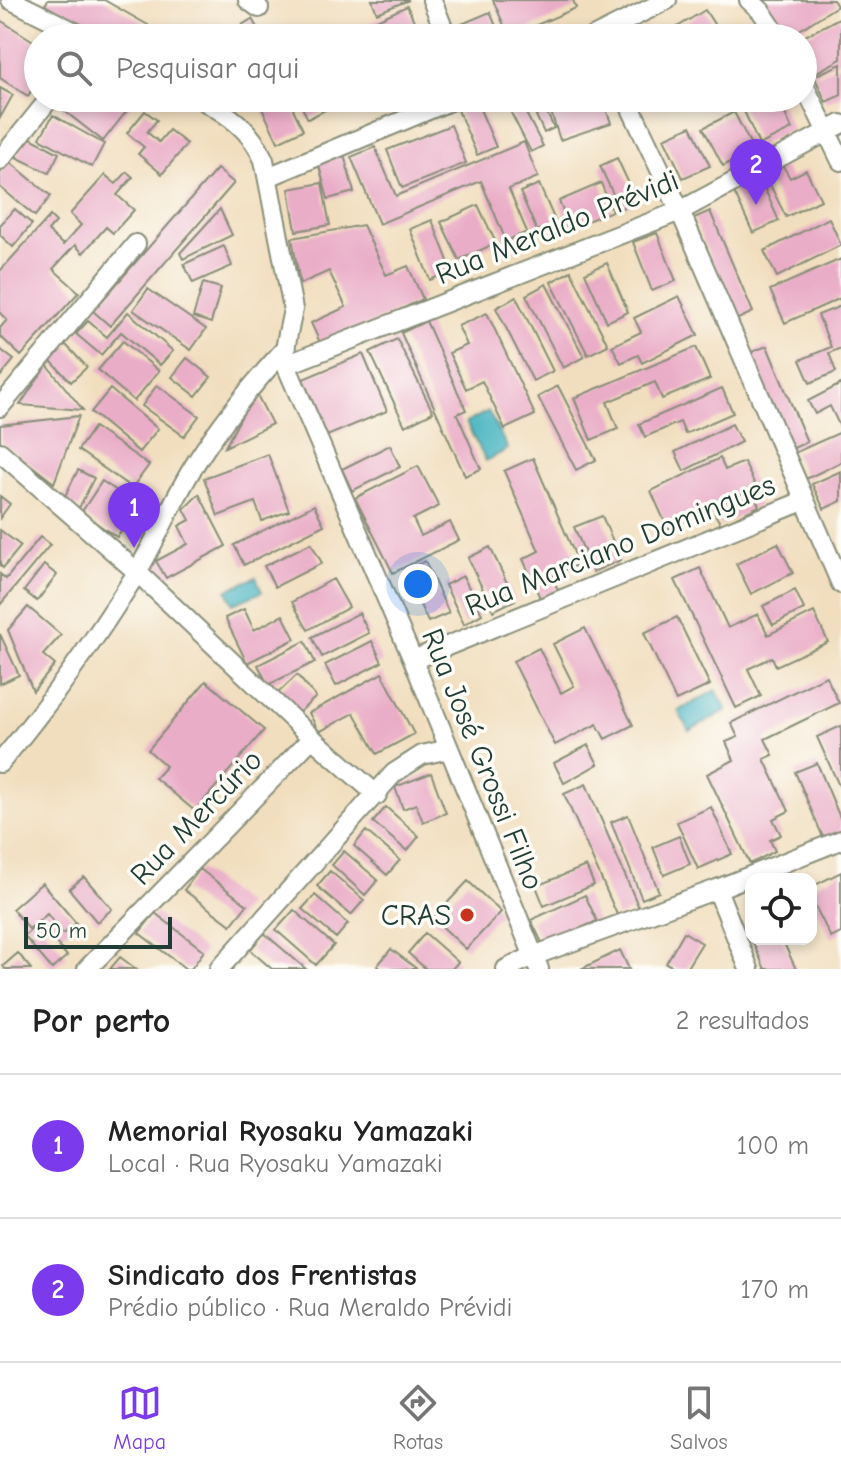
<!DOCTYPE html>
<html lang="pt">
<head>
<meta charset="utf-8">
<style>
	:root { --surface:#fff; --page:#f6f6f6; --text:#222; --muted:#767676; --line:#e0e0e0; --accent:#7c3aed }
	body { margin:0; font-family:"Comic Neue",sans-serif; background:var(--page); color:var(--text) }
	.controls { position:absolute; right:24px; bottom:24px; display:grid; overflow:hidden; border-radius:16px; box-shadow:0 4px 12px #0003 }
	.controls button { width:72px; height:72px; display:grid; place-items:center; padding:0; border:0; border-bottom:2px solid var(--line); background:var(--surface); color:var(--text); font:40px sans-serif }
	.scale { position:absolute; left:24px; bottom:20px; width:148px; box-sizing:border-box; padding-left:8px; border:4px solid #1f3d34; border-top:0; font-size:22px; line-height:28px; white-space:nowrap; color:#1f3d34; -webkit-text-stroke:6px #fdfcf7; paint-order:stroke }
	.you { position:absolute; left:418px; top:584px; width:28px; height:28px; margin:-20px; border:6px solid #fff; border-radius:50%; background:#1a73e8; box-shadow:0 0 0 12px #1a73e833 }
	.badge { display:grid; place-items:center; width:52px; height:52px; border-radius:50%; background:var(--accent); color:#fff; font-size:26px; font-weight:700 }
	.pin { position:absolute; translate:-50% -66px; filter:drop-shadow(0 2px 4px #0008) }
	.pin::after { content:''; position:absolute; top:42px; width:28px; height:24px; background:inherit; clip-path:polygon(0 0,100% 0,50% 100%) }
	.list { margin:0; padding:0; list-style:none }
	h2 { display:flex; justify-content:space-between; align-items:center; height:104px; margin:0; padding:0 32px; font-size:34px }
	h2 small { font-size:26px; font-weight:400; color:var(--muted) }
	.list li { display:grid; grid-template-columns:52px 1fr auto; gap:24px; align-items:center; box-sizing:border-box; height:144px; padding:0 32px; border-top:2px solid var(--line) }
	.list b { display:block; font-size:30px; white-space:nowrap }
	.list p { margin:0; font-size:26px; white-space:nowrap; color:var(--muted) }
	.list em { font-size:26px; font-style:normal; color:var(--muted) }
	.icon { flex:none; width:44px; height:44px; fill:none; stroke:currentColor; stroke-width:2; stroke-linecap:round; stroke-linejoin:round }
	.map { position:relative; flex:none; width:841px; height:969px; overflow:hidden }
	.search { position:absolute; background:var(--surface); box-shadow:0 4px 12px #0003; left:24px; right:24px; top:24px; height:88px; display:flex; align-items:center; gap:20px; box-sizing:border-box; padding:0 28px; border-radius:44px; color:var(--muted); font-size:30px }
	.sheet { height:392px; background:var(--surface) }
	nav { display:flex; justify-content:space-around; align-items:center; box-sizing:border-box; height:112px; border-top:2px solid var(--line); background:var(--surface); font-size:22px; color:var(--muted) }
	nav a { display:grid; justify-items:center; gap:4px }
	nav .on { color:var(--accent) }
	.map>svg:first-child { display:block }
</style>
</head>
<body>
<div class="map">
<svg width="841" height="969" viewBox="0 0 841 969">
	<rect width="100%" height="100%" fill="#fdfcf7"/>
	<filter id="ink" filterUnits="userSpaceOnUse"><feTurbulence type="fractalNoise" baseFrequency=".0125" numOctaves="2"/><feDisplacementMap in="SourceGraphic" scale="16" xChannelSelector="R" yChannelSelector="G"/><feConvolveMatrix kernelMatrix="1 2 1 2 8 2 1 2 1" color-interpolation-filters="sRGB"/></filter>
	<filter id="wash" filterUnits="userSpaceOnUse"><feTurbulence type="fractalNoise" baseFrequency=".006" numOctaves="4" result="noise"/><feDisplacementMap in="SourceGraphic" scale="32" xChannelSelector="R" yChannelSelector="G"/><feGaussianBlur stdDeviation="1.8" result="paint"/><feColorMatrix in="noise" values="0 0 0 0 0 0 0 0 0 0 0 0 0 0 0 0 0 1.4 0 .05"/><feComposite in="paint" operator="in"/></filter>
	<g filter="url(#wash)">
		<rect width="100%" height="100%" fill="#f1debe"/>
		<path fill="#45b3c0" stroke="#32787a" stroke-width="2" d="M488 411 508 449 486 461 466 423Z
			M256 577 262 592 233 604 227 590Z
			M716 690 727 710 689 731 678 711Z"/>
		<g id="blocks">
			<path fill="#eaadc7" d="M48 0H104L148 25 140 38H101L45 5Z
				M372 0H409L377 13Z
				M493 0H573L576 8 509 37Z
				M762 0H833L837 6 787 38Z
				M407 6 422 38H359L355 30Z
				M705 10 721 35 716 38H669L666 34Z
				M490 12 501 38H454L450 29Z
				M841 17V59L810 76 803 63V37Z
				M252 19 263 38H229L227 34Z
				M0 20 38 44V80L28 96 0 78Z
				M646 27 652 38H624Z
				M841 64V95L826 102 814 76Z
				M0 88 13 95 0 118Z
				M70 98H127L133 103 103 141 62 109Z
				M257 98H288L303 130 278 142Z
				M297 98H376L350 111 344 100 308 119Z
				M511 98H518L543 146 531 152 505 101Z
				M528 98H540L554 128 544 133Z
				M573 98H602L611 123 560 140 549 106Z
				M749 98H778L792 129 759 145 740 102Z
				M477 102 496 147 477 155 458 110Z
				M145 111 157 120 147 132 159 142 169 130 187 144 162 174 138 154 144 147 127 133Z
				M734 112 754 151 723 166 703 128Z
				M53 115 104 144 92 167 40 138Z
				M451 125 466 163 402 188 387 150Z
				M691 126 710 166 683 178 664 138Z
				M27 136 59 153 49 173 16 157Z
				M524 142 538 177 509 189 527 232 506 241 481 181 379 224 351 157 375 147 396 196Z
				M344 155 354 192 328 199 318 162Z
				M617 158 637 201 620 209 600 166Z
				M10 162 51 196 35 216 0 187V173Z
				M783 166 790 178 806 170 821 200 786 217 765 175Z
				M217 169 234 183 110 326 93 311Z
				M127 172 133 177 117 195 134 210 113 233 106 227 83 253 75 245 53 269 79 292 21 356 0 336V328L7 320 0 313V271L50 216 56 222 48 231 63 245 81 225 70 214 105 175 116 184Z
				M760 178 779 221 753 233 733 190Z
				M322 183 330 225 296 231 289 189Z
				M601 183 612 211 570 228 559 201Z
				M539 184 556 223 537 231 520 192Z
				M478 205 496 243 459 260 441 222Z
				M15 209 32 224 13 247 0 235V225Z
				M220 209 232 235 183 259 180 253Z
				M710 211 753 312 736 320 694 218Z
				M829 218 841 245 777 277 764 251Z
				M432 220 452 271 430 280 410 229Z
				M363 225 386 275 408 266 423 299 322 347 311 323 346 307 329 271 300 284 292 238Z
				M657 233 676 281 652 291 633 242Z
				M224 246 232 266 193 283 184 264Z
				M841 259V298L785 323 770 290Z
				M607 263 628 312 607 322 585 273Z
				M571 271 608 345 588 355 551 282Z
				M203 283 221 288 211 323 193 317Z
				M546 284 584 357 563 368 526 295Z
				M148 289 206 329 191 350 133 310Z
				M679 296 698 335 642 363 638 355 621 363 612 346 641 332 634 318Z
				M516 297 553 371 533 381 496 308Z
				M841 306V348L829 353 836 372 810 383 800 360 831 347 818 315Z
				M128 312 173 351 160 365 121 332 101 355 76 334 88 321 107 337Z
				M487 313 535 415 505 429 482 381 466 389 449 353 467 345 458 326Z
				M426 321 466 410 457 414 481 469 465 476 401 333Z
				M397 339 433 412 405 426 370 352Z
				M123 341 159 371 134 401 98 370Z
				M65 344 87 367 71 382 49 359Z
				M767 346 807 442 789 450 749 353Z
				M696 347 710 379 662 399 655 382 607 402 618 429 591 440 574 398Z
				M0 349 14 360 0 377Z
				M363 354 387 411 327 436 303 379Z
				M187 358 211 377 196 396 172 377Z
				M47 365 83 410 20 405Z
				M841 384V429L830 406 815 414 808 401Z
				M157 385 199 416 184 436 142 406Z
				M558 386 596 460 576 470 538 397Z
				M722 388 733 413 685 434 680 422 645 437 639 424Z
				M110 389 158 429 139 452 91 412Z
				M255 391 272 424 225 447Z
				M79 416 54 483 0 441V425Z
				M732 424 741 442 684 471 675 452Z
				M94 427 149 465 132 488 78 450Z
				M841 432V462L806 479 794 453Z
				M390 445 400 467 352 491 342 469Z
				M268 454 289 511 262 521 255 502 218 516 204 478Z
				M533 458 579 564 552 576 558 590 540 598 523 559 539 551 504 471Z
				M720 458 725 470 744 462 756 487 668 529 651 491Z
				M418 466 439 506 413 519 421 536 450 522 459 540 393 573 355 498Z
				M78 470 94 478 79 508 63 500Z
				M841 471V501L824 509 812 484Z
				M102 481 138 505 117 537 81 513Z
				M199 494 226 546 166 578 156 561 188 544 179 526 190 520 184 509Z
				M754 494 759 506 721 525 715 514Z
				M0 496 10 504 0 518Z
				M314 505 324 525 244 565 234 545Z
				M602 516 621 560 593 572 574 527Z
				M0 530 21 546 3 568 0 565Z
				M40 537 50 545 0 605V574L6 579Z
				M311 543 322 563 275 587 264 566Z
				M778 543 793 573 751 594 736 564Z
				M490 547 515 600 493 611 468 558Z
				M425 561 449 613 428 622 404 571Z
				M44 565 57 575 37 601 24 591Z
				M700 568 728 628 758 614 768 635 814 612 828 642 776 666 772 657 748 669 761 696 736 708 675 580Z
				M463 576 482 614 464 624 445 585Z
				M333 579 349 607 308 630 292 602Z
				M795 590 804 609 773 625 763 606Z
				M28 607 61 635 43 655 55 665 33 691 8 630Z
				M244 609 254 630 283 615 295 639 247 663 225 618Z
				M359 613 369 633 322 657 312 637Z
				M677 617 710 685 676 701 644 633Z
				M585 628 633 725 605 739 597 724 555 745 513 661 539 648 561 693 574 686 553 644Z
				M0 634 19 675 0 684Z
				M305 641 315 662 268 685 258 665Z
				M372 641 382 662 336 686 325 665Z
				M382 673 414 734 377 754 354 713 319 732 309 713Z
				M297 675 316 697 297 714 278 693Z
				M826 676 839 703 765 739 773 755 764 759 789 811 773 819 781 835 770 840 775 851 750 864 707 774 734 760 726 742 738 737 731 723Z
				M206 681 264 730 195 811 155 778 166 766 148 750Z
				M841 726V790L817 737Z
				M588 745 598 764 564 783 554 763Z
				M817 763 841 820V835L825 842 795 772Z
				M431 773 446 813 423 822 416 804 403 809 395 787Z
				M586 784 639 908 618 917 564 794Z
				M386 807 419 836 407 851 373 822Z
				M711 807 732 854 698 869 677 822Z
				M628 815 659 892 642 899 611 822Z
				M366 831 400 860 387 875 354 846Z
				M679 836 690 864 664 875 653 847Z
				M344 851 378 880 365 895 332 865Z
				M586 866 594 885 544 906 536 886Z
				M200 869 247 905 231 925 184 890Z
				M330 871 364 900 351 915 317 886Z
				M841 872V933L831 938 811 898V887Z
				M84 877 112 909 97 922 69 889Z
				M468 881 501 912 466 949 433 918Z
				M42 883 76 923 63 934 47 914 29 929 12 909Z
				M315 895 348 924 336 938 302 909Z
				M585 895 597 921 543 945 531 920Z
				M294 910 334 945 316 965 276 930Z
				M155 913 204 951 191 969H186L139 933Z
				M39 923 67 956 52 969 24 936Z
				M684 932 702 943 686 969H677L666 963Z
				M264 933 306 969H272L250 950Z
				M425 933 458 962 452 969H426L408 953Z
				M751 939H782L796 969H765Z
				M391 949 417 969H381L377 966Z
				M620 950 629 969H581Z
				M18 953 31 969H5L3 966Z
				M120 957 136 969H110Z"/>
		</g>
	</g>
	<g filter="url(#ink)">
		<use href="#blocks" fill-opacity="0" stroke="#888e79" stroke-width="2"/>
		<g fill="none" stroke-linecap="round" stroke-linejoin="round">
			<defs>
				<path id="street" d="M11 0 87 38
					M248 0 259 8
					M432 0 447 38
					M749 0 761 11 779 38
					M591 38 667 0
					M803 83 841 161
					M199 98C228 114 251 129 264 160L293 309C290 328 283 346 286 365L413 660 539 969
					M626 98 680 211 841 584
					M0 160 50 98
					M268 177 457 98
					M286 365 680 211 841 124
					M0 407 136 244
					M0 452 137 572 312 738 377 795
					M413 660 803 501
					M0 763C50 703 95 640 136 574 158 537 174 497 197 461 223 420 252 385 284 350
					M717 889 749 969
					M87 969 312 738
					M219 969 394 773 422 755 449 749
					M506 969 533 956 717 889 841 840"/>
			</defs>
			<use href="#street" stroke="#888e79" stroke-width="22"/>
			<use href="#street" stroke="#fff" stroke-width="18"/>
		</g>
	</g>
	<circle fill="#c8321e" stroke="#fdfcf7" stroke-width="3" cx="467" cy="915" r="8"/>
	<g text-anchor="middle" stroke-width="7" stroke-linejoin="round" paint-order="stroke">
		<g font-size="30" fill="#1f3d34" stroke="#fdfcf7">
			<text transform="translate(557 227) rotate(-22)" y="10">Rua Meraldo Prévidi</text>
			<text transform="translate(620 545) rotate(-22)" y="10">Rua Marciano Domingues</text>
			<text transform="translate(483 759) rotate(68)" y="10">Rua José Grossi Filho</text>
			<text transform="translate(196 817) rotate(-46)" y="10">Rua Mercúrio</text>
		</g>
		<g font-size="30" fill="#1f3d34" stroke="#fdfcf7" text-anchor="end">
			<text x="451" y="925">CRAS</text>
		</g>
	</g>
</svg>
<div class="controls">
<button><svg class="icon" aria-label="locate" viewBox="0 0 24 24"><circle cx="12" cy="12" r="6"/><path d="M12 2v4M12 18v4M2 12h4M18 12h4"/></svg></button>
</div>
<div class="scale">50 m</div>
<div class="you"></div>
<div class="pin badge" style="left:134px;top:548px">1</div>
<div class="pin badge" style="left:756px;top:205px">2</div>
<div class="search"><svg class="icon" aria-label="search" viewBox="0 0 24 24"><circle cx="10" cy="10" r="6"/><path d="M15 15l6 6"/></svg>Pesquisar aqui</div>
</div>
<section class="sheet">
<h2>Por perto<small>2 resultados</small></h2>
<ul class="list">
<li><span class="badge">1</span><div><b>Memorial Ryosaku Yamazaki</b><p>Local · Rua Ryosaku Yamazaki</p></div><em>100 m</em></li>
<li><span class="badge">2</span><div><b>Sindicato dos Frentistas</b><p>Prédio público · Rua Meraldo Prévidi</p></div><em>170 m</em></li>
</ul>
</section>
<nav>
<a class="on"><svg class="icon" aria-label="map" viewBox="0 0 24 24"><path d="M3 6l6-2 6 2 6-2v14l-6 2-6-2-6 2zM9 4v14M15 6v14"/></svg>Mapa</a>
<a><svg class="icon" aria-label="directions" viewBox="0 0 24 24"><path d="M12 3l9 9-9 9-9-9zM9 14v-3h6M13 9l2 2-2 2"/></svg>Rotas</a>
<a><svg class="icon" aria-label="saved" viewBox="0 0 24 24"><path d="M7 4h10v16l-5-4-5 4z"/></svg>Salvos</a>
</nav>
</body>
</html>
